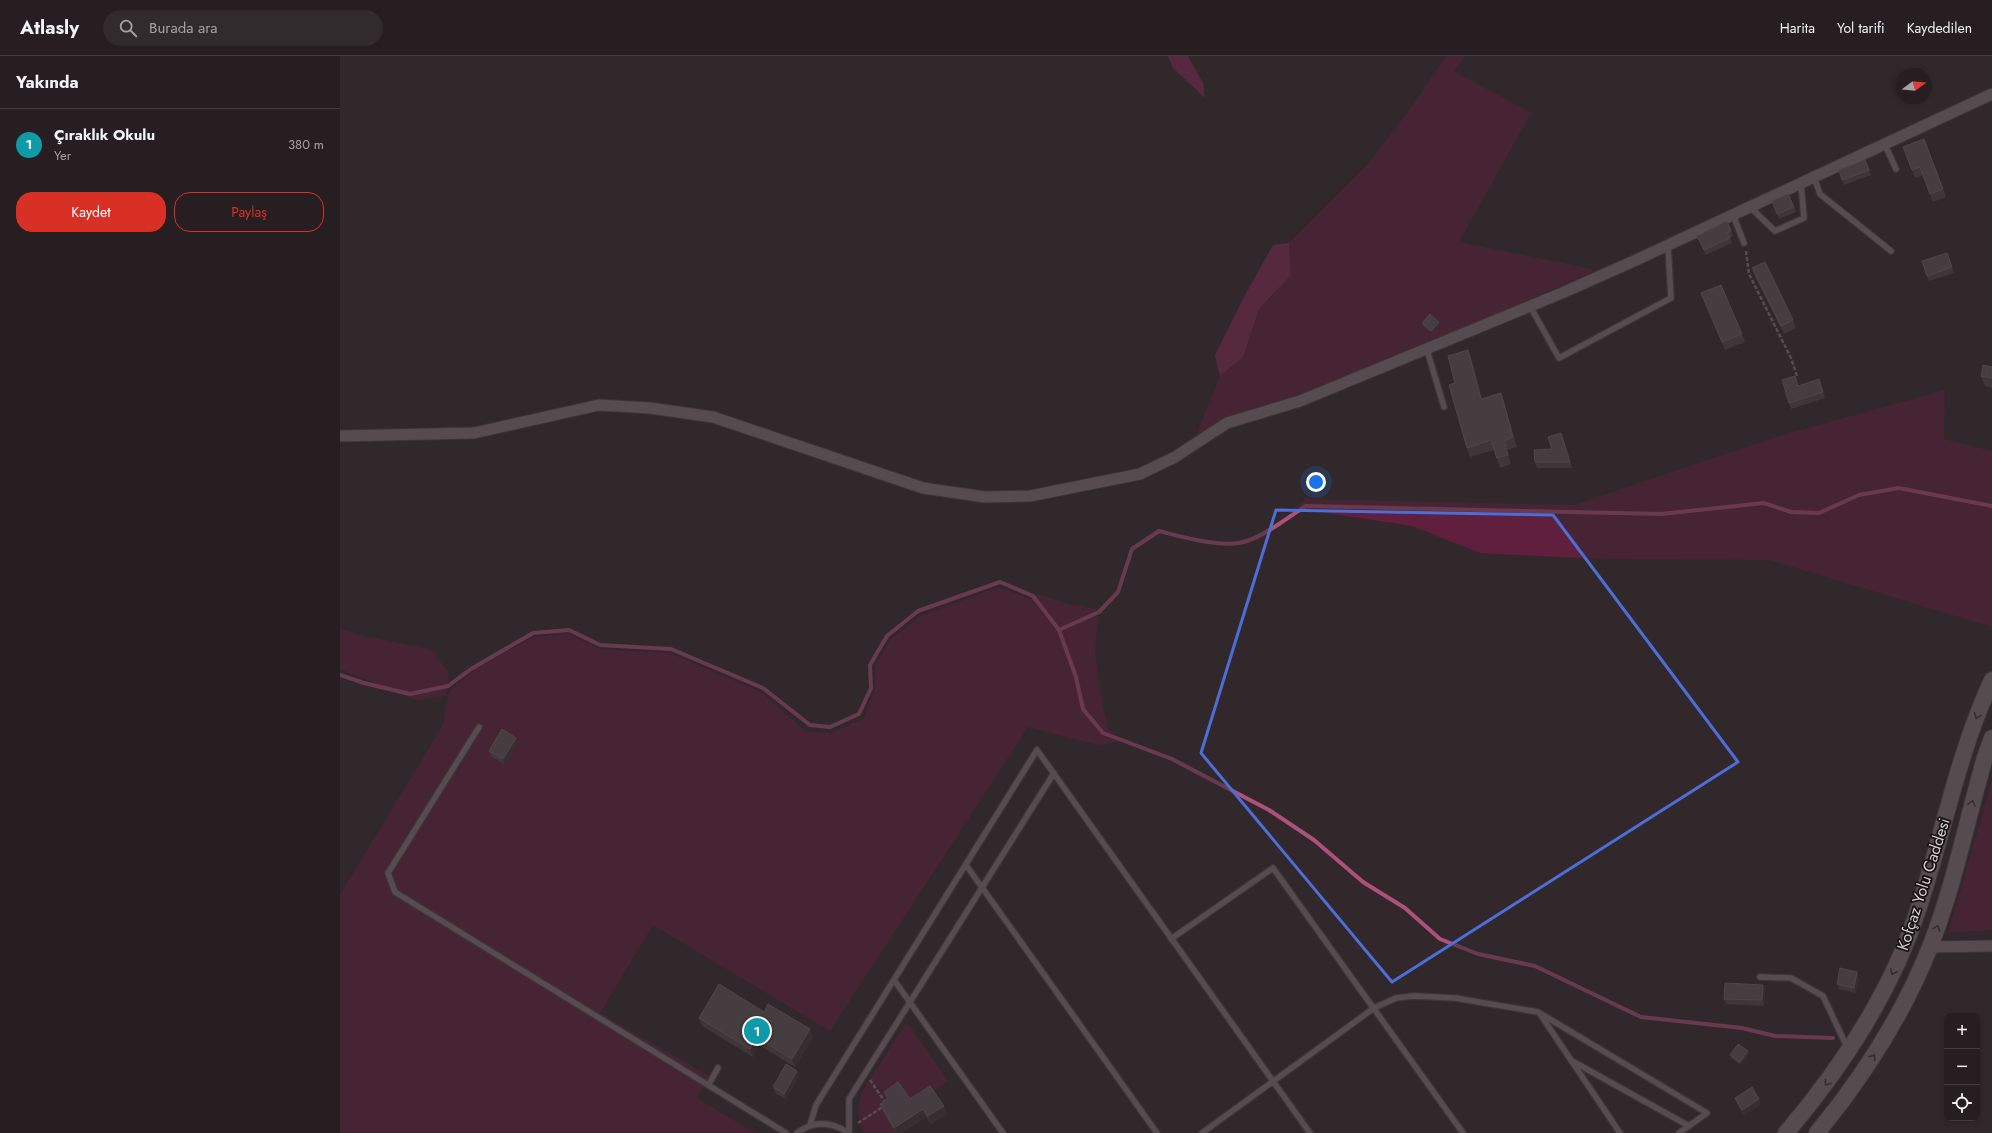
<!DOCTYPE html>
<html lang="tr">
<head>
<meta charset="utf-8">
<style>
	:root { --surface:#261e21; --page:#322b2e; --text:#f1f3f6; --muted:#a4a2a5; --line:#423c3f; --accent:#d93025 }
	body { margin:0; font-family:Jost,sans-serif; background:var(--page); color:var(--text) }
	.controls { position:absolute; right:12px; bottom:12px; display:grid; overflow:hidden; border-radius:8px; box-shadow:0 2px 6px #0003 }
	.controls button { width:36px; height:36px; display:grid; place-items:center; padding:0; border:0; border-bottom:1px solid var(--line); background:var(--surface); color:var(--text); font:20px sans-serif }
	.compass { position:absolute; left:1556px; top:12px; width:36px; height:36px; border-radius:50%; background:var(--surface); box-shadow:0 2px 6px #0003; rotate:74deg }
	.you { position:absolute; left:976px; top:426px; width:14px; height:14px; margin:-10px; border:3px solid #fff; border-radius:50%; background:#1a73e8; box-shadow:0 0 0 6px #1a73e833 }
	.badge { display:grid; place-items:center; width:26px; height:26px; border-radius:50%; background:var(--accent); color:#fff; font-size:13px; font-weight:700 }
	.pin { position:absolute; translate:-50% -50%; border:2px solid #fff; box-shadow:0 1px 4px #0006 }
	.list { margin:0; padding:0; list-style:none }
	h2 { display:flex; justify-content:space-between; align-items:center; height:52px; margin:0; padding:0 16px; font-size:17px }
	h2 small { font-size:13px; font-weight:400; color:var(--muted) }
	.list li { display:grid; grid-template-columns:26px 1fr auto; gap:12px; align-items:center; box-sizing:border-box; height:72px; padding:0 16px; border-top:1px solid var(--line) }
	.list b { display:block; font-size:15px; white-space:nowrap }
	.list p { margin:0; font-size:13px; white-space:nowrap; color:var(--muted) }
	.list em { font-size:13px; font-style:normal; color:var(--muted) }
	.actions { display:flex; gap:8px; padding:12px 16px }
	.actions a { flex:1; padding:9px 0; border:1px solid var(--accent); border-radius:16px; text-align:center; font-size:14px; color:var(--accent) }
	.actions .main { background:var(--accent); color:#fff }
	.icon { flex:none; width:22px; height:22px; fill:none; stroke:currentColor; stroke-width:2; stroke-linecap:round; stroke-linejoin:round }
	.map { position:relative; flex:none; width:1652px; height:1077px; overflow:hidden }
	header { display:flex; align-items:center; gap:24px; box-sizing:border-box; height:56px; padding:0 20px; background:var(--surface); border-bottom:1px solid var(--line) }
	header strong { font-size:19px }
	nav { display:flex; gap:22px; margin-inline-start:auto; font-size:14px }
	.search { width:280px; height:36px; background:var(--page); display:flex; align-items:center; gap:10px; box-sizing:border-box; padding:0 14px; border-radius:22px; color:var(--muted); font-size:15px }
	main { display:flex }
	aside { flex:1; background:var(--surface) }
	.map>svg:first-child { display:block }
</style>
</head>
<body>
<header>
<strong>Atlasly</strong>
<div class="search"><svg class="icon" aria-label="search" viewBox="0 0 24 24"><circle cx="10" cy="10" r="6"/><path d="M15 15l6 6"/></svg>Burada ara</div>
<nav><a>Harita</a><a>Yol tarifi</a><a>Kaydedilen</a></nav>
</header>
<main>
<aside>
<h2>Yakında<small></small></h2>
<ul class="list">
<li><span class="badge" style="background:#0f9aa8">1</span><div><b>Çıraklık Okulu</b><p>Yer</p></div><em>380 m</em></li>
</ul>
<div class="actions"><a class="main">Kaydet</a><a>Paylaş</a></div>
</aside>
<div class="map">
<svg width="1652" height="1077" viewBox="0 0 1652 1077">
	<rect width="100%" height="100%" fill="#32282c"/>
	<path fill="#5f1f3d" d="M1106 0H1125L1114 15 1191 57 1119 186 1256 214 1111 278 965 336 886 362 855 382 880 320 903 301 919 253 951 219 949 187 1028 108 1070 53Z
		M1605 334 1604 383 1652 395V571L1430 504 1260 503 1140 497 1072 470 954 452 966 443 1235 449 1435 381Z
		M658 531 691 543 699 538 724 547 756 553 758 561 755 597 763 651 768 673 783 685 758 689 688 671 490 975 313 869 260 957 369 1020 357 1042 415 1077H0V839L103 669 109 636 134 614 193 581 228 578 260 593 330 597 421 636 465 675 492 677 524 662 535 632 536 609 551 583 581 560Z
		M0 572 17 579 91 593 109 617 106 640 76 644 5 615 0 614Z
		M1652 725V874L1608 877Z
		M567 966 608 1025 548 1066 555 1077H524L518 1057 521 1037Z"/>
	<path fill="#832b55" d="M828 0H848L863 27 865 42 833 12Z
		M949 187 951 219 919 253 903 301 880 320 875 299 904 241 933 189Z"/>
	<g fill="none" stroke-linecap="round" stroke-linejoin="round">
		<path stroke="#ad517a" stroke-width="4" d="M719 574 736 621 743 653 763 677 832 703 929 754 974 784 1023 826 1065 852 1100 883 1138 898 1195 910 1301 961 1402 972 1435 980 1493 982
			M0 619 24 627 70 638 108 630 131 613 193 577 229 574 260 589 331 593 423 632 470 669 490 671 519 658 531 632 530 609 547 580 578 555 660 526 693 540 719 574 759 556 778 536 792 493 819 475C843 481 883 493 907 485 928 478 948 461 966 450L1321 458 1424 447 1451 456 1479 457 1519 439 1559 432 1652 450"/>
		<defs>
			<path id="lane" d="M1545 89 1556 113
				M1474 121 1480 138 1551 195
				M1410 151 1435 175 1464 162 1461 127
				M1393 159 1404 187
				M1190 250 1219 302 1331 242 1328 190
				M1087 294 1104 351
				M139 671 48 817 55 836 446 1077
				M626 809 817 1077
				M831 883 933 812 1123 1077
				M1420 921 1451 922 1483 940 1507 991
				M554 924 663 1077
				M1200 958 1280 1077
				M1234 1006 1349 1070
				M369 1028 378 1012
				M470 1069 476 1049 697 694 970 1077
				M457 1077C474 1064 492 1066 509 1077
				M509 1077V1043L714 717
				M862 1077 1034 952 1056 942 1074 940 1115 942 1198 956 1367 1057 1339 1077"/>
			<path id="street" d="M0 380 134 377 259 349 310 352 373 361 583 432 645 441 690 440 800 418 835 401 887 367 960 345 1222 237 1294 205 1652 38
				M1590 891 1652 890"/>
			<path id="secondary" d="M1446 1077C1503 1010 1552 936 1579 851 1604 775 1618 697 1652 624
				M1477 1077C1523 1021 1563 959 1590 891 1614 830 1627 764 1645 701L1652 682"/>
		</defs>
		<use href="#lane" stroke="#4b4345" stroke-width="8"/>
		<use href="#street" stroke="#4b4345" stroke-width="13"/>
		<use href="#secondary" stroke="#4b4345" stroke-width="18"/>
		<path stroke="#827a7d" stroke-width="2.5" stroke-dasharray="4 2" stroke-linecap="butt" d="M1406 195 1409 218 1451 302 1457 320
			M530 1024 545 1046
			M518 1067 544 1050"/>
		<use href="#lane" stroke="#83767b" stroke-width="5.5"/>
		<use href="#street" stroke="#83767b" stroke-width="11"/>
		<use href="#secondary" stroke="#83767b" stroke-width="16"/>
	</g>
	<path fill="#53484c" d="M1584 83 1606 141 1593 146 1583 119 1575 122 1563 91Z
		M1525 104 1531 119 1504 129 1499 114Z
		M1448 138 1456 156 1439 163 1432 145Z
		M1391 175 1393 180 1390 182 1392 187 1366 199 1357 180Z
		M1607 197 1614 217 1589 225 1582 205Z
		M1412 212 1453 264 1456 272 1444 278 1415 220Z
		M1361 237 1402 278 1405 286 1385 294Z
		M1082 267 1100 268 1092 277 1083 270Z
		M1128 294 1132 304 1142 343 1161 337 1164 347 1177 391 1167 394 1171 408 1160 412 1154 394 1130 401 1127 392Z
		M1652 311V332L1645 330 1641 320Z
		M1479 323 1485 342 1451 353 1449 347 1458 330Z
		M1221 377 1232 412H1197L1195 406 1212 393Z
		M176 682 178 687 165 709 151 700 149 695Z
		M1519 922 1516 937 1499 933 1497 928Z
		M1423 929 1425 934 1424 950 1386 948 1384 943Z
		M424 956 470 973 473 981 455 1011 419 989 413 1001 362 970 359 962Z
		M1409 998 1401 1009 1391 1002 1390 999Z
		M459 1020 446 1043 435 1037 433 1031Z
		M544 1036 570 1043 607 1058 591 1068 586 1061 562 1077H555L543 1056 540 1048 547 1044Z
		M1395 1042 1421 1048 1404 1059 1397 1048Z"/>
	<path fill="#403539" d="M1099 266 1100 268 1092 277 1091 275Z
		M1128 294 1132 304 1144 352 1141 343Z
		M1161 337 1164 347 1177 391 1173 381Z
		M1164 385 1167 394 1171 408 1168 399Z
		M176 682 178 687 165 709 163 703Z
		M1517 916 1519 922 1516 937 1514 932Z
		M1423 929 1425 934 1424 950 1422 944Z
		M470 973 473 981 455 1011 452 1003Z
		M416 981 419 989 413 1001 410 993Z
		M1408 995 1409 998 1401 1009 1400 1006Z
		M457 1015 459 1020 446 1043 444 1038Z
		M1419 1043 1421 1048 1404 1059 1402 1054Z
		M604 1050 607 1058 591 1068 588 1060Z
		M583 1053 586 1061 562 1077H556L554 1072Z"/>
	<path fill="#61575a" stroke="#746a6d" d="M1584 83 1603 133 1590 138 1580 111 1572 114 1563 91Z
		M1525 104 1529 114 1502 124 1499 114Z
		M1448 138 1454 151 1437 158 1432 145Z
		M1387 165 1391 175 1387 177 1390 182 1364 194 1357 180Z
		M1607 197 1612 211 1587 220 1582 205Z
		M1425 206 1453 264 1441 270 1412 212Z
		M1381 229 1402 278 1382 286 1361 237Z
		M1090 258 1099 266 1091 275 1082 267Z
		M1128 294 1141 343 1161 337 1173 381 1164 385 1168 399 1157 402 1151 384 1127 392 1109 329 1115 327 1108 300Z
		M1643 309 1652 311V322L1641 320Z
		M1455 320 1458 330 1479 323 1483 336 1449 347 1442 324Z
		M1221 377 1230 406H1195L1194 394 1212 393 1208 381Z
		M162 673 176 682 163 703 149 695Z
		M1500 912 1517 916 1514 932 1497 928Z
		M1385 927 1423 929 1422 944 1384 943Z
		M379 928 424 956 428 948 470 973 452 1003 416 981 410 993 359 962Z
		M1398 988 1408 995 1400 1006 1390 999Z
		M446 1008 457 1015 444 1038 433 1031Z
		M558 1026 570 1043 590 1030 604 1050 588 1060 583 1053 554 1072 540 1048 548 1042 544 1036Z
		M1412 1031 1419 1043 1402 1054 1395 1042Z"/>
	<defs><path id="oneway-chevron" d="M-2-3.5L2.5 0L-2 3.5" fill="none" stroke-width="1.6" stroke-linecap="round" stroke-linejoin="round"/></defs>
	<g stroke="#3d3538">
		<use href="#oneway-chevron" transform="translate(1637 660) rotate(112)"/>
		<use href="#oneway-chevron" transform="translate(1632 747) rotate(-75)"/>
		<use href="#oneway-chevron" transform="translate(1597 872) rotate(-71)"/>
		<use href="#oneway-chevron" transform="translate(1553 916) rotate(117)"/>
		<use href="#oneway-chevron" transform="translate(1533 1001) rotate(-57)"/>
		<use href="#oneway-chevron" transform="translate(1487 1027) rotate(127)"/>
	</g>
	<path d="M0 0H1652V1077H0ZM936 454 1213 459 1398 706 1052 926 861 697Z" fill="#32282c" fill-opacity=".55" fill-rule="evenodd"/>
	<path fill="none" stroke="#4c6ed6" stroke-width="3" stroke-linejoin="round" d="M936 454 1213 459 1398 706 1052 926 861 697Z"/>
	<g text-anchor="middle" stroke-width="3.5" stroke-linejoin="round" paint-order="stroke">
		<g font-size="16" fill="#d7d0d2" stroke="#171214">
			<text transform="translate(1583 828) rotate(-72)" y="6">Kofçaz Yolu Caddesi</text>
		</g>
	</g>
</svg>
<div class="controls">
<button>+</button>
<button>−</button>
<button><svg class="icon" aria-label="locate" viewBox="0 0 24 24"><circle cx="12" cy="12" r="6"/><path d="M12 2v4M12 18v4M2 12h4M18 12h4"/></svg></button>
</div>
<svg class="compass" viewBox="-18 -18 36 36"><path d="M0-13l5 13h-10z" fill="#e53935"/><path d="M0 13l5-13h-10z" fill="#a4a2a5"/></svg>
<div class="you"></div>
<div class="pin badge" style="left:417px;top:975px;background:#0f9aa8">1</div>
</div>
</main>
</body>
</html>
